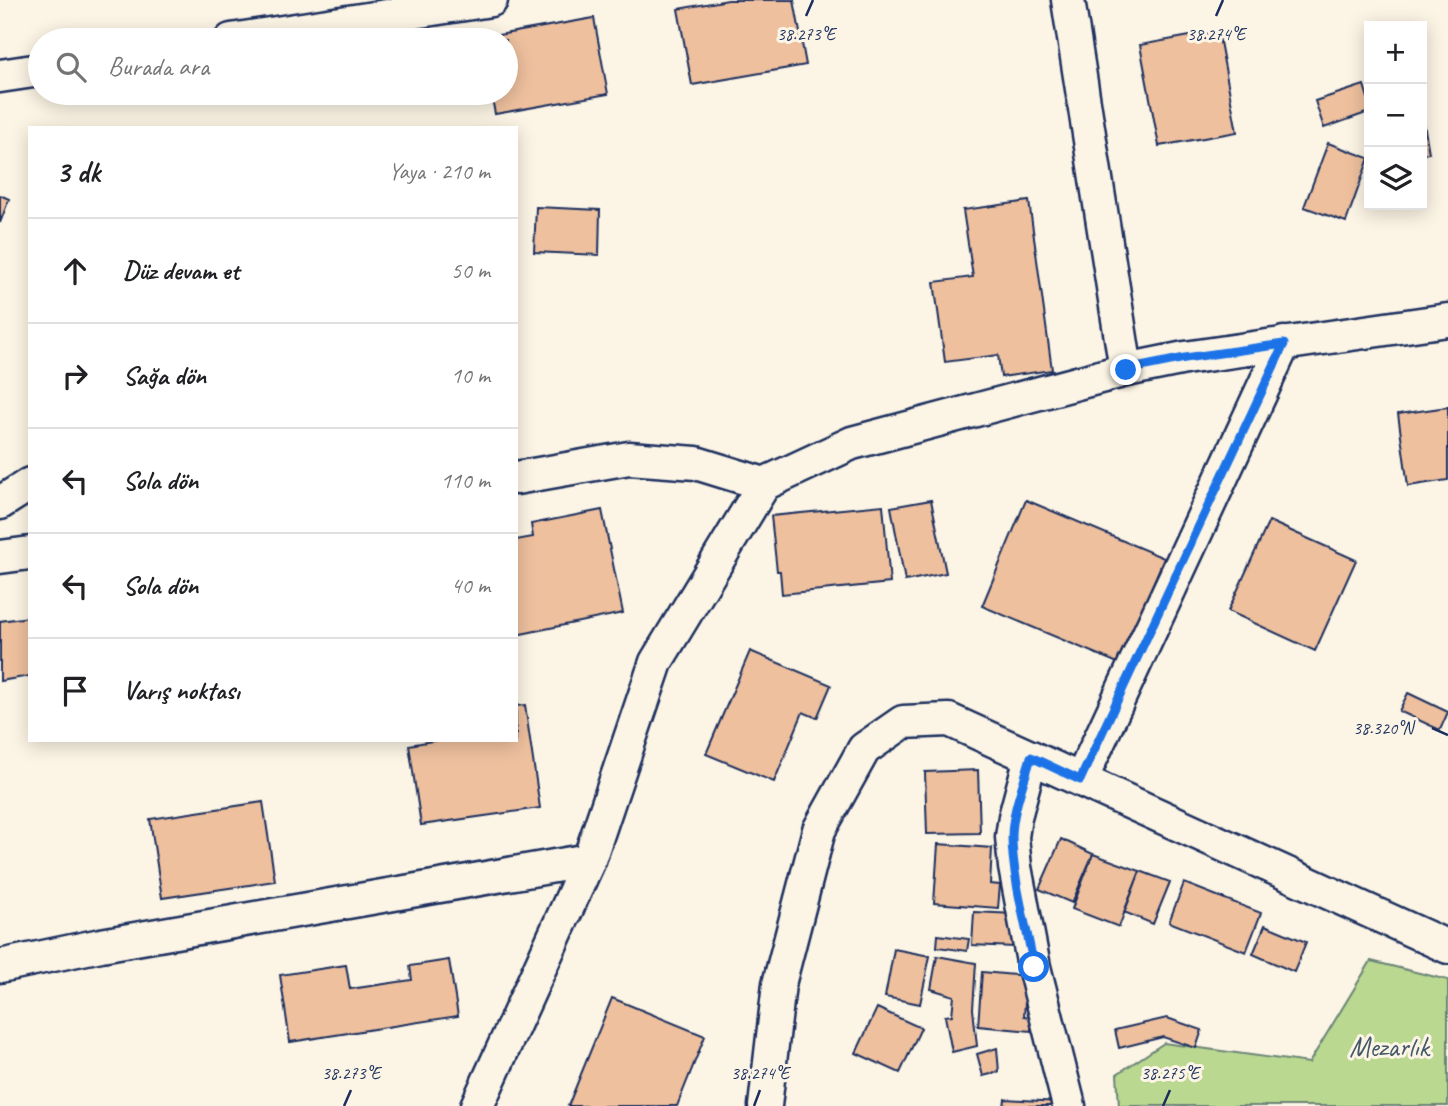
<!DOCTYPE html>
<html lang="tr">
<head>
<meta charset="utf-8">
<style>
	:root { --surface:#fff; --page:#f6f6f6; --text:#202124; --muted:#757577; --line:#e0e0e0 }
	body { margin:0; font-family:Caveat,sans-serif; background:var(--page); color:var(--text) }
	.controls { position:absolute; right:21px; top:21px; display:grid; overflow:hidden; border-radius:0px; box-shadow:0 4px 18px #0003 }
	.controls button { width:63px; height:63px; display:grid; place-items:center; padding:0; border:0; border-bottom:2px solid var(--line); background:var(--surface); color:var(--text); font:35px sans-serif }
	.stop { position:absolute; width:21px; height:21px; margin:-16px; border:5px solid #1a73e8; border-radius:50%; background:#fff }
	.stop.end { background:#1a73e8; border-color:#fff; box-shadow:0 2px 7px #0008 }
	.list { margin:0; padding:0; list-style:none }
	h2 { display:flex; justify-content:space-between; align-items:center; height:91px; margin:0; padding:0 28px; font-size:30px }
	h2 small { font-size:23px; font-weight:400; color:var(--muted) }
	.list li { display:grid; grid-template-columns:46px 1fr auto; gap:21px; align-items:center; box-sizing:border-box; height:105px; padding:0 28px; border-top:2px solid var(--line) }
	.list b { display:block; font-size:26px; white-space:nowrap }
	.list em { font-size:23px; font-style:normal; color:var(--muted) }
	.icon { flex:none; width:38px; height:38px; fill:none; stroke:currentColor; stroke-width:2; stroke-linecap:round; stroke-linejoin:round }
	.map { position:relative; flex:none; width:1448px; height:1106px; overflow:hidden }
	.search { position:absolute; background:var(--surface); box-shadow:0 4px 18px #0003; left:28px; top:28px; width:490px; height:77px; display:flex; align-items:center; gap:18px; box-sizing:border-box; padding:0 24px; border-radius:38px; color:var(--muted); font-size:26px }
	.panel { position:absolute; background:var(--surface); box-shadow:0 4px 18px #0003; left:28px; top:126px; width:490px; height:616px; border-radius:0px }
	.map>svg:first-child { display:block }
</style>
</head>
<body>
<div class="map">
<svg width="1448" height="1106" viewBox="0 0 1448 1106">
	<rect width="100%" height="100%" fill="#fcf5e5"/>
	<filter id="ink" filterUnits="userSpaceOnUse"><feTurbulence type="fractalNoise" baseFrequency=".0143" numOctaves="2"/><feDisplacementMap in="SourceGraphic" scale="14" xChannelSelector="R" yChannelSelector="G"/><feConvolveMatrix kernelMatrix="1 2 1 2 8 2 1 2 1" color-interpolation-filters="sRGB"/></filter>
	<g filter="url(#ink)">
		<path fill="#bad890" stroke="#6a8477" stroke-width="2" d="M1371 961 1448 980V1106H1119L1117 1074 1164 1043 1309 1063Z"/>
		<path fill="#eec09e" stroke="#1b2f5e" stroke-width="2" d="M728 0H794L806 65 692 85 678 9Z
			M594 18 608 94 495 114 491 93H506V40H481V38Z
			M1218 31 1237 132 1159 146 1140 45Z
			M1364 85 1369 101V112L1324 128 1315 101Z
			M1422 112 1429 153 1422 154Z
			M1328 143 1369 158 1346 222 1304 207Z
			M0 195 9 199 0 223Z
			M1029 201 1052 370 1001 377 998 355 945 362 934 282 973 277 963 210Z
			M536 207 600 210 599 255 534 252Z
			M1448 407V480L1408 486 1398 414Z
			M931 500 946 573 905 581 891 507Z
			M1026 500 1164 558 1120 664 982 606Z
			M883 505 890 583 782 594 780 571H777L771 516Z
			M602 510 623 613 516 635V540L533 537 531 524Z
			M1269 521 1356 560 1315 651 1228 611Z
			M30 617V676L0 681V621Z
			M750 651 831 685 817 718 803 712 774 782 706 754Z
			M1408 693 1448 712 1440 730 1399 711Z
			M525 705 540 808 421 825 409 745 438 740H516V706Z
			M978 770 980 833 927 834 925 772Z
			M263 802 275 881 162 898 150 819Z
			M1061 839 1093 854 1072 903 1039 889Z
			M938 844 992 848 990 884 1000 885 998 908 934 903Z
			M1093 854 1140 871 1119 927 1072 909Z
			M1140 871 1170 882 1153 924 1124 912Z
			M1184 883 1261 913 1246 952 1169 922Z
			M974 912 1015 914 1014 947 972 945Z
			M1265 925 1306 942 1294 972 1253 954Z
			M938 935 969 939 967 951 937 947Z
			M894 949 930 956 920 1004 885 997Z
			M937 956 976 963 973 1009 977 1046 952 1052 945 1016 952 1015 954 996 931 989Z
			M449 960 458 1016 290 1042 280 975 346 965 350 989 412 980 410 966Z
			M982 972 1027 976 1024 1016 1031 1017V1031L978 1026Z
			M612 998 705 1036 677 1106H568Z
			M877 1008 921 1028 900 1073 856 1053Z
			M1167 1018 1202 1030 1196 1048 1163 1037 1119 1048 1115 1030Z
			M997 1048 999 1072 983 1076 977 1054Z
			M1005 1099 1060 1102V1106H1004Z"/>
		<g fill="none" stroke-linecap="round" stroke-linejoin="round">
			<defs>
				<path id="minor" d="M1068 0 1126 370
					M231 40 491 0
					M0 76 40 70
					M516 478 629 458 696 463 764 484
					M0 503 30 484
					M0 557 30 553
					M1031 757 1015 817 1012 837 1015 867 1034 967 1069 1106
					M1081 780 1284 343
					M0 966 101 945 589 860
					M477 1106 589 860 656 662 764 484 852 443 1126 370 1185 358 1448 320
					M765 1106 779 984 819 830 864 749 903 722 949 720 1448 947"/>
			</defs>
			<use href="#minor" stroke="#1b2f5e" stroke-width="37"/>
			<use href="#minor" stroke="#fcf5e5" stroke-width="32"/>
		</g>
	</g>
	<g fill="none" stroke-linecap="round" stroke-linejoin="round" filter="url(#ink)">
		<path stroke="#1a73e8" stroke-width="9" d="M1034 967C1027 929 1012 875 1012 837 1012 811 1024 783 1031 757L1080 780 1284 344 1185 358 1126 370"/>
	</g>
	<path fill="none" stroke="#1b2f5e" stroke-width="2.5" d="M806 16 813 0M1216 16 1223 0M1432 728 1448 735M344 1106 351 1090M754 1106 760 1090M1163 1106 1170 1090"/>
	<g text-anchor="middle" stroke-width="6" stroke-linejoin="round" paint-order="stroke">
		<g font-size="28" fill="#43596a" stroke="#fcf5e5">
			<text x="1389" y="1056">Mezarlık</text>
		</g>
	</g>
	<g font-size="18" text-anchor="middle" fill="#1b2f5e" stroke="#fcf5e5" stroke-width="6" stroke-linejoin="round" paint-order="stroke">
		<text x="806" y="40">38.273°E</text>
		<text x="1216" y="40">38.274°E</text>
		<text x="1383" y="734">38.320°N</text>
		<text x="351" y="1079">38.273°E</text>
		<text x="760" y="1079">38.274°E</text>
		<text x="1170" y="1079">38.275°E</text>
	</g>
</svg>
<div class="controls">
<button>+</button>
<button>−</button>
<button><svg class="icon" aria-label="layers" viewBox="0 0 24 24"><path d="M12 4l9 5-9 5-9-5zM3 14l9 5 9-5"/></svg></button>
</div>
<div class="stop" style="left:1034px;top:967px"></div>
<div class="stop end" style="left:1126px;top:370px"></div>
<div class="search"><svg class="icon" aria-label="search" viewBox="0 0 24 24"><circle cx="10" cy="10" r="6"/><path d="M15 15l6 6"/></svg>Burada ara</div>
<section class="panel">
<h2>3 dk<small>Yaya · 210 m</small></h2>
<ul class="list">
<li><svg class="icon" aria-label="ahead" viewBox="0 0 24 24"><path d="M12 20V5M6 11l6-6 6 6"/></svg><div><b>Düz devam et</b></div><em>50 m</em></li>
<li><svg class="icon" aria-label="right" viewBox="0 0 24 24"><path d="M7 20v-9h11M14 6l5 5-5 5"/></svg><div><b>Sağa dön</b></div><em>10 m</em></li>
<li><svg class="icon" aria-label="left" viewBox="0 0 24 24"><path d="M17 20v-9H6M10 6l-5 5 5 5"/></svg><div><b>Sola dön</b></div><em>110 m</em></li>
<li><svg class="icon" aria-label="left" viewBox="0 0 24 24"><path d="M17 20v-9H6M10 6l-5 5 5 5"/></svg><div><b>Sola dön</b></div><em>40 m</em></li>
<li><svg class="icon" aria-label="arrive" viewBox="0 0 24 24"><path d="M6 21V4h12l-3 4 3 4H6"/></svg><div><b>Varış noktası</b></div></li>
</ul>
</section>
</div>
</body>
</html>
